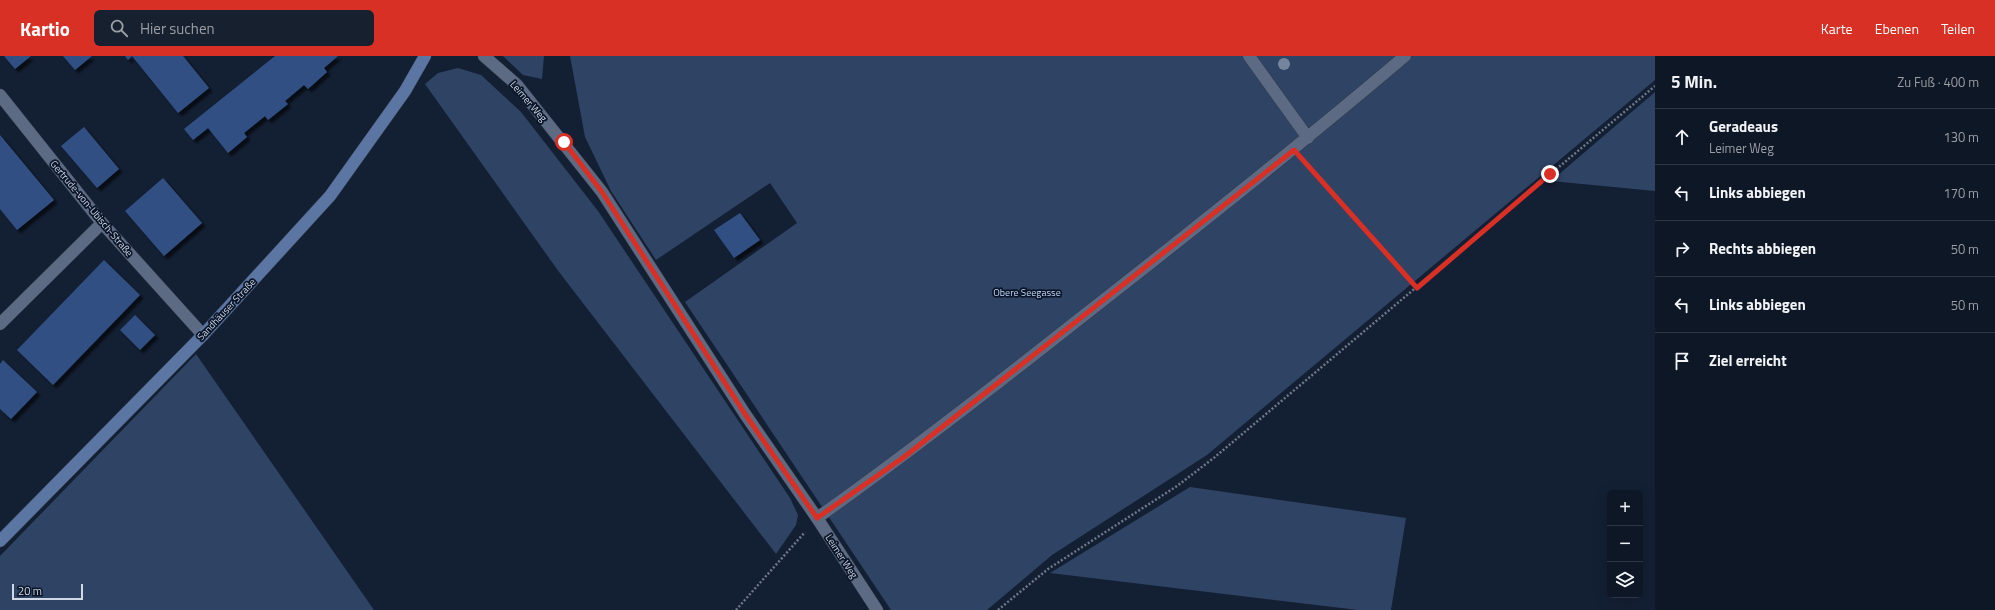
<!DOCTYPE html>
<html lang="de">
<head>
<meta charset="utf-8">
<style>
	:root { --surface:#0e1726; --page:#17202e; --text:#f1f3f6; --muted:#9b9fa7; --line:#2e3643; --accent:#d93025 }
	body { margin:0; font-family:"Titillium Web",sans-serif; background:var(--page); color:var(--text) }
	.controls { position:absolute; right:12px; bottom:12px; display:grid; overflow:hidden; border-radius:6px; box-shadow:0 4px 16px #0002 }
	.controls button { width:36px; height:36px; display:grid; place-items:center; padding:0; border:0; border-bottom:1px solid var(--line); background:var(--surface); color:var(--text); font:20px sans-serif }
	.scale { position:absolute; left:12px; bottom:10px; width:71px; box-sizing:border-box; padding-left:4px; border:2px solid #d0d8e6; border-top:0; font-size:11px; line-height:14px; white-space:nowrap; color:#d0d8e6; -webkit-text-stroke:3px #0a1529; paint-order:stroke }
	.stop { position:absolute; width:12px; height:12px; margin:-9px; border:3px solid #d93025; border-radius:50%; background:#fff }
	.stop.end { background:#d93025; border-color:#fff; box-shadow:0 1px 4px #0008 }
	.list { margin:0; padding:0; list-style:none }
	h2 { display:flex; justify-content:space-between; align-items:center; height:52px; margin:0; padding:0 16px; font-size:17px }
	h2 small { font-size:13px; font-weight:400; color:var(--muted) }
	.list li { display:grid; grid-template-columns:26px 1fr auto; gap:12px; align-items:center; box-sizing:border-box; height:56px; padding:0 16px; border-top:1px solid var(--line) }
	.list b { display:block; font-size:15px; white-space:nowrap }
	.list p { margin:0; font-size:13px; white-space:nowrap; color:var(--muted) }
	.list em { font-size:13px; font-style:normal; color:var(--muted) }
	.icon { flex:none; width:22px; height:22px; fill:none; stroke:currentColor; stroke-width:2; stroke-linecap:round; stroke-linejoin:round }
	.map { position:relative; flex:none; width:1655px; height:554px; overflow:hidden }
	header { display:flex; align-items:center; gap:24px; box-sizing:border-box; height:56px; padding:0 20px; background:var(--accent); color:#fff }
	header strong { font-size:19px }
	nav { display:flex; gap:22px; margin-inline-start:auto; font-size:14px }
	.search { width:280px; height:36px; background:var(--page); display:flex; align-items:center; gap:10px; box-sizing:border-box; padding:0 14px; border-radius:6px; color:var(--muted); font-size:15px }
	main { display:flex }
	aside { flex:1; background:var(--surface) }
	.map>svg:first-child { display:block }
</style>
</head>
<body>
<header>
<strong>Kartio</strong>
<div class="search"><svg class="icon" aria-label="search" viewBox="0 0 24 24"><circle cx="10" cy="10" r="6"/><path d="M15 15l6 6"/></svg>Hier suchen</div>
<nav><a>Karte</a><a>Ebenen</a><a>Teilen</a></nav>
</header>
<main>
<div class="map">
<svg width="1655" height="554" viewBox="0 0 1655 554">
	<defs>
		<filter id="shadow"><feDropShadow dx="3.5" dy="3.5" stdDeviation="1" flood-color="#0009"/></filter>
	</defs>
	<rect width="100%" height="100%" fill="#131f33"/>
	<path fill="#2f4364" d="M503 0H544L542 23 523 19Z
		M570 0H1655V24L1207 399 1052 499 987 554H891L685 246 797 167 770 127 656 204 611 135 585 81Z
		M458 12 481 19 521 56 598 155 790 442 798 459 796 469 776 498 559 216 425 28 438 17Z
		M1655 36V135L1551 125Z
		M196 298 374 554H0V500Z
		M1190 431 1406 462 1391 554H1358L1050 517Z"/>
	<path fill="#325083" filter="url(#shadow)" d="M4 0H31L15 13Z
		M63 0H92L75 14Z
		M125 0H183L209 32 178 57 132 0 128 4Z
		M275 0H338L324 12 327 16 308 33 304 29 285 45 288 48 268 64 265 60 244 77 247 81 228 97 208 72 193 84 184 73Z
		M84 71 119 113 97 132 61 90Z
		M0 79 54 144 17 174 0 153Z
		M163 122 202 167 164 200 125 155Z
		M740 157 760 184 734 202 714 174Z
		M104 204 140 239 53 329 17 294Z
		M135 259 155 279 140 294 120 274Z
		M3 304 37 336 11 363 0 353V308Z"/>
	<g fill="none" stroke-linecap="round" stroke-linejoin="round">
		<defs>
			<path id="lane" d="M1249 0 1308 82
				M817 462C906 399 992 332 1078 264 1188 178 1298 91 1405 0"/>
			<path id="street" d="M484 0 517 29 602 136 745 358 817 462 877 554
				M0 39 102 167 203 279
				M0 268 102 167"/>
			<path id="secondary" d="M0 485 203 279 330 140 405 35 425 0"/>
		</defs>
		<use href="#lane" stroke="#333a4b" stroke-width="13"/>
		<use href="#street" stroke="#333a4b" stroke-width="13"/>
		<use href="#secondary" stroke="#333a4b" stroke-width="13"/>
		<path stroke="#6e7889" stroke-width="2.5" stroke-dasharray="2 2" stroke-linecap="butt" d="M1305 107 1417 232
			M736 554 805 476
			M998 554 1048 513 1177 430 1215 401 1655 30"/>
		<use href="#lane" stroke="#5c6b83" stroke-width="12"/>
		<use href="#street" stroke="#5c6b83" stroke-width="12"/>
		<use href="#secondary" stroke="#5b76a3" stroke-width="12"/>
	</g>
	<circle fill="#7585a0" cx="1284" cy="8" r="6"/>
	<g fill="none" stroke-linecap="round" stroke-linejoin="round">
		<path stroke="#d93025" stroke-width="5" d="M564 86 602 136 745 358 817 462 904 401 1294 94 1417 232 1550 118"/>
	</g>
	<g text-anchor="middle" stroke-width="3.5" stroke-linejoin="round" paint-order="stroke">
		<g font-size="10" fill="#d0d8e6" stroke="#0a1529">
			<text transform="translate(529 45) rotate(49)" y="4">Leimer Weg</text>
			<text transform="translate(92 152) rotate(50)" y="4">Gertrude-von-Ubisch-Straße</text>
			<text transform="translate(226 253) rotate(-47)" y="4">Sandhäuser Straße</text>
			<text transform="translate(842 500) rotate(57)" y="4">Leimer Weg</text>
		</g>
		<g font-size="10" fill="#c6d9f9" stroke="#0a1529">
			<text x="1027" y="240">Obere Seegasse</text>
		</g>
	</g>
</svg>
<div class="controls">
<button>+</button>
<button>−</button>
<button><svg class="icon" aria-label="layers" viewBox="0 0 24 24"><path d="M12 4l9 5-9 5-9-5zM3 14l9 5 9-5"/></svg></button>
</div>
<div class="scale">20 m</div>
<div class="stop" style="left:564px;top:86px"></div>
<div class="stop end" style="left:1550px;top:118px"></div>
</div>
<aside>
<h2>5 Min.<small>Zu Fuß · 400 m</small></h2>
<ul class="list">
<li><svg class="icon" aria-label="ahead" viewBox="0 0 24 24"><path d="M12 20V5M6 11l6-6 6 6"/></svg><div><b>Geradeaus</b><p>Leimer Weg</p></div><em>130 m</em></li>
<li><svg class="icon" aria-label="left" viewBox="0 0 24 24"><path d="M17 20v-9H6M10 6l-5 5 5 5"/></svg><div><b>Links abbiegen</b></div><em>170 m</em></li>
<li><svg class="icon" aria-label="right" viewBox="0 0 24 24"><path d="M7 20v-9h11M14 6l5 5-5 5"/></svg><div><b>Rechts abbiegen</b></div><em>50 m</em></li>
<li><svg class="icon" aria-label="left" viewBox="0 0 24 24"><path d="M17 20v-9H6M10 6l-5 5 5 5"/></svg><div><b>Links abbiegen</b></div><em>50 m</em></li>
<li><svg class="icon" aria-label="arrive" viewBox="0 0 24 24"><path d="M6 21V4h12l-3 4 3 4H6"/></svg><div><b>Ziel erreicht</b></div></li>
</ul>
</aside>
</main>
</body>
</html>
